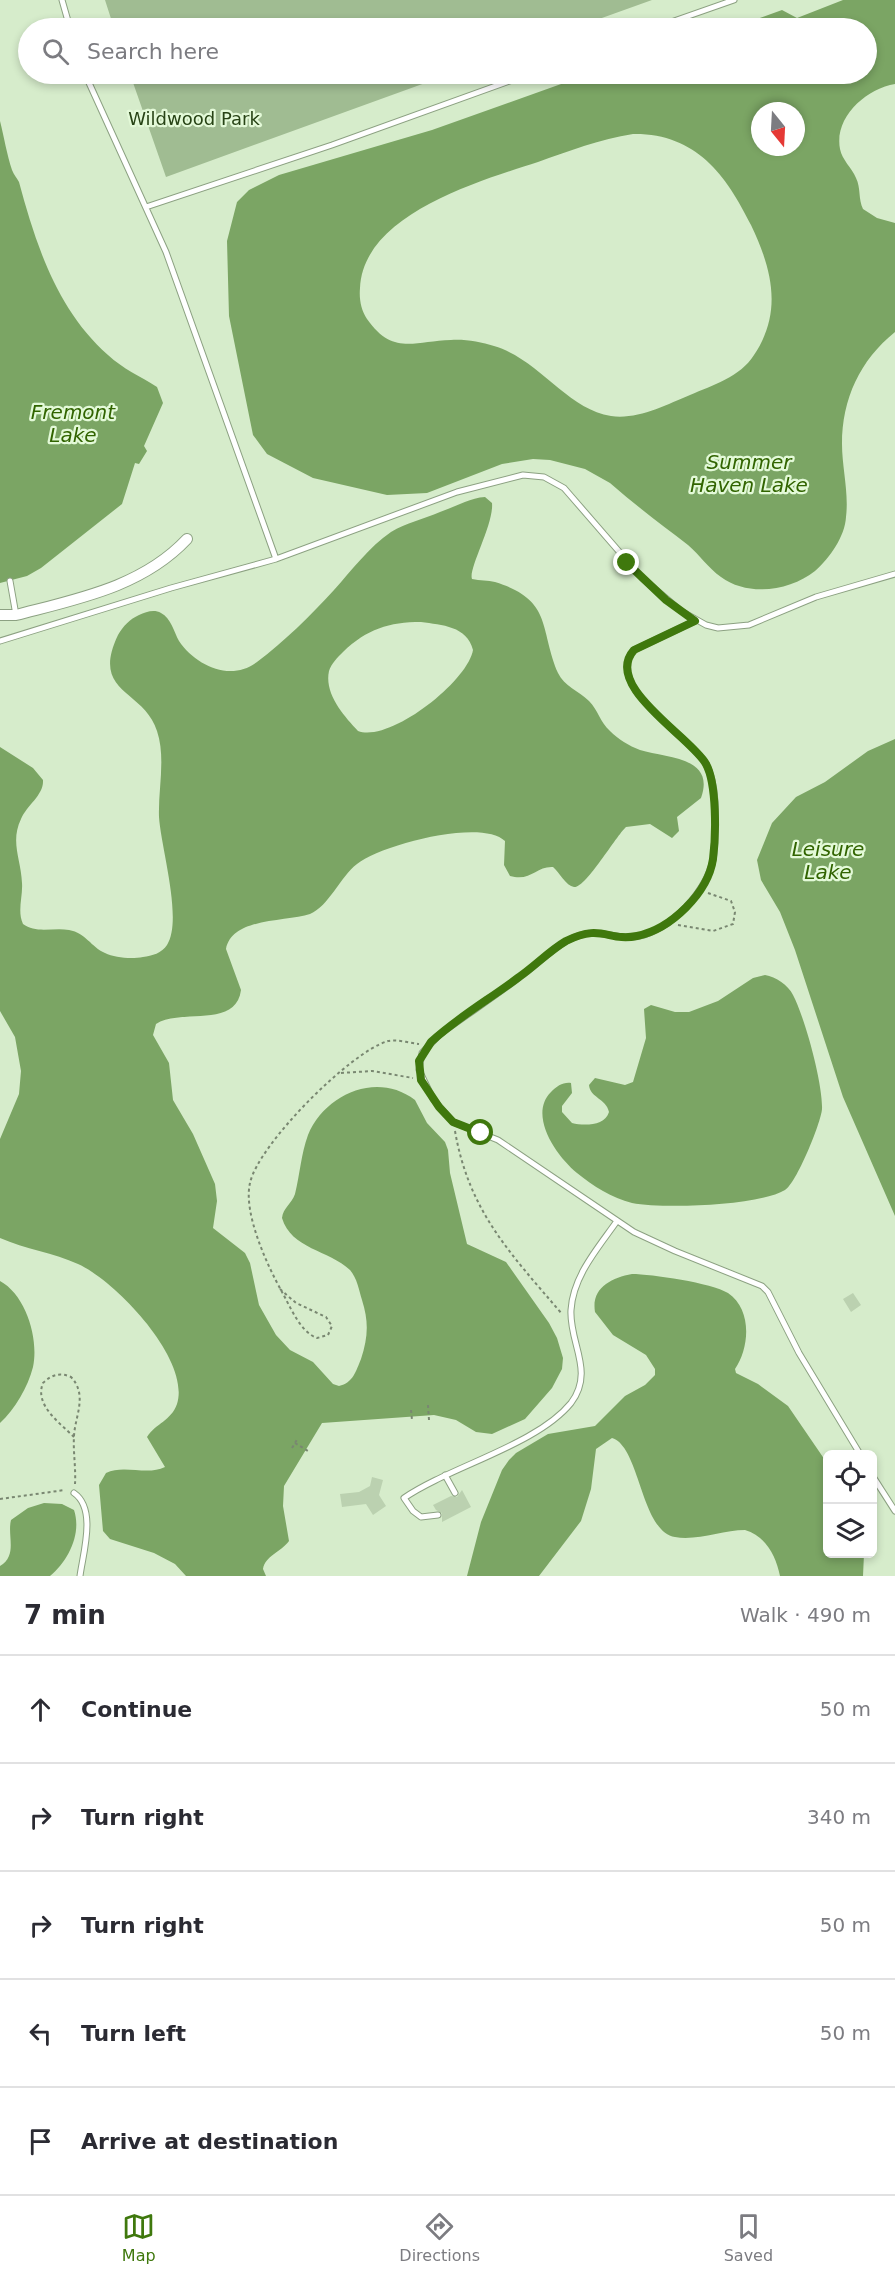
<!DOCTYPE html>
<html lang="en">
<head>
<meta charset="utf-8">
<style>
	:root { --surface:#fff; --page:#f2f2f3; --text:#2b2b33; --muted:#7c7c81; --line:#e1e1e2; --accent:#3f780d }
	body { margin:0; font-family:"DejaVu Sans",sans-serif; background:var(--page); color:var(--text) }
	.controls { position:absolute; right:18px; bottom:18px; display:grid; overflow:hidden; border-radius:9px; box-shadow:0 3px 9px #0003 }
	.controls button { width:54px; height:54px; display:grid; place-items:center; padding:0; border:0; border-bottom:2px solid var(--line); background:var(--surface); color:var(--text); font:30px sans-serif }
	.compass { position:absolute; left:751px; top:102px; width:54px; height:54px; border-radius:50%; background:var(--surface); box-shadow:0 3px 9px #0003; rotate:162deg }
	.stop { position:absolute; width:18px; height:18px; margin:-14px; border:4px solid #3f780d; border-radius:50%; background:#fff }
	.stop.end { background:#3f780d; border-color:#fff; box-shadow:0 2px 6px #0008 }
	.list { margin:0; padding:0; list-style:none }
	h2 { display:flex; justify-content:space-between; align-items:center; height:78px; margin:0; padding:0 24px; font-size:26px }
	h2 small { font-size:20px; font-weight:400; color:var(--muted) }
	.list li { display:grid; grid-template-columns:39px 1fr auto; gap:18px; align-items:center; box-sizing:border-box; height:108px; padding:0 24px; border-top:2px solid var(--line) }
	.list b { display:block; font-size:22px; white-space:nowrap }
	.list em { font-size:20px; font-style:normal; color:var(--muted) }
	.icon { flex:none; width:33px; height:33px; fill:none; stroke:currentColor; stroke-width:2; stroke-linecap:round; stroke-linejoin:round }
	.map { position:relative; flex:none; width:895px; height:1576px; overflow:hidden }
	.search { position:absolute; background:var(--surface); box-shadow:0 3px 9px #0003; left:18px; right:18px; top:18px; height:66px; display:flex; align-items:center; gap:15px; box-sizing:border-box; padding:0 21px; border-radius:33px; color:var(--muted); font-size:22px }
	.sheet { height:618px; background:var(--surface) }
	nav { display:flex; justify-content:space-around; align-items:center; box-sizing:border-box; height:84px; border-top:2px solid var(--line); background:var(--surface); font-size:16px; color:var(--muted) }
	nav a { display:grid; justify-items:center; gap:3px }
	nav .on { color:var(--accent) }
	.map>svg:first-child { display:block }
</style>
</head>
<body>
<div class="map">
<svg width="895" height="1576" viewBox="0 0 895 1576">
	<rect width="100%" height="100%" fill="#d6eccb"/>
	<path fill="#a0bc92" d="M105 0H652L574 28H114Z
		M130 74H450L166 177Z"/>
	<path fill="#7ba564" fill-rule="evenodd" d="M843 0H895V84C866 89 834 117 840 149 842 160 852 168 856 178 861 188 858 199 863 209L877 218 895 223V332C860 360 842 399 842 444 842 468 849 492 846 517 845 536 830 558 815 571 790 591 748 597 721 577 708 568 700 555 688 545 662 525 635 505 610 483L585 469 550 460 533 459 502 464 427 493 387 495 313 478 267 454 253 435 229 316 227 241 237 202 249 190 279 175 432 130 589 74H866V28H732L782 10 797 18ZM760 111H796V147H760ZM633 134C695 133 726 174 751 225 772 269 783 312 754 355 740 377 713 385 690 395 666 405 637 420 611 416 567 409 539 359 494 346 481 342 465 339 451 340 414 341 393 356 367 319 361 310 359 299 360 288 363 214 480 181 538 162 569 151 600 139 633 134Z
		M0 121C4 137 7 155 12 170 14 175 17 178 19 182 36 245 57 310 108 355 123 369 140 376 157 387L163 403 144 446 147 451 139 464 135 463 122 504 41 568 27 576 0 583Z
		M485 497 492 503C494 524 468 569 472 579 480 581 488 580 495 582 553 600 539 628 558 673 564 686 579 691 589 701 598 710 600 722 610 731 618 739 629 746 640 750 665 758 716 756 701 798L677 817 679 831 672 838 650 824 626 827C616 836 585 889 574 887 566 886 559 872 553 867 536 866 531 882 510 876L504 865 505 841C482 818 380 845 357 864 340 877 329 906 310 914 287 922 232 917 226 949L241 990C236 1029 180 1008 156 1024L153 1035 169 1063 173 1100 193 1134 215 1184 217 1201 213 1228 245 1253 250 1263 259 1305 276 1335 290 1350 313 1362 333 1384 339 1386C353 1383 356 1371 361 1359 368 1338 369 1322 362 1300 359 1290 357 1278 350 1270 329 1250 291 1249 282 1218 283 1208 292 1203 295 1194 300 1174 301 1154 308 1135 325 1094 377 1071 415 1100L427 1123 445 1142 448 1150 450 1173 467 1244 506 1262 549 1323 557 1338 563 1358 562 1369 552 1388 525 1419 492 1434 476 1432 456 1420 434 1415 322 1423 284 1486 283 1506 289 1541C281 1552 265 1556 263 1569L266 1576H186L175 1564 154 1553 110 1539 103 1531 99 1485 106 1473C124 1464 147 1476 165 1467L147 1437C156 1423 171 1421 177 1404 191 1360 116 1281 78 1264 54 1253 25 1249 0 1238V1139L19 1094 21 1071 15 1037 0 1011V747L33 768 43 780C44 795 27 805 21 819 10 842 21 859 22 883 23 897 17 911 23 924 36 934 54 927 69 930 86 933 91 947 105 953 115 958 132 959 143 957 152 956 162 953 167 945 183 920 161 848 159 817 158 789 166 758 157 731 144 689 90 694 118 635 123 626 130 619 139 615 146 612 154 609 161 613 171 618 174 632 179 641 196 666 231 682 257 662 285 641 310 616 334 590 352 570 369 547 391 532 406 523 424 519 440 512 455 507 469 498 485 497ZM421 622C442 625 467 626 473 650 468 681 390 743 358 731 344 716 324 694 329 671 331 664 338 657 343 652 367 629 389 622 421 622Z
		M895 739V1216L843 1097 795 950 780 912 761 880 757 860 772 823 796 797 825 782 868 751Z
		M765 975C776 977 788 985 793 995 805 1018 823 1084 822 1109 821 1123 796 1184 785 1190 758 1206 664 1209 632 1203 612 1198 593 1186 577 1173 556 1156 528 1115 551 1092 557 1086 563 1082 571 1083L572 1093 562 1106V1112L572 1123C584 1126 605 1126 609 1112 606 1098 590 1098 589 1085L595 1078 625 1085 633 1082 646 1038 644 1009 651 1005 675 1012H689L718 1001 753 978Z
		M632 1274C651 1274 712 1283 728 1293 752 1309 750 1347 735 1369L736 1373 758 1384 788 1406 827 1463 828 1554H864L863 1576H780C776 1556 766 1536 745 1530 723 1530 697 1541 675 1537 641 1532 640 1446 612 1438L596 1449 591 1489 581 1521 539 1576H467L481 1522 502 1470 509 1460 516 1453 548 1434 595 1426 625 1396 645 1385 655 1375V1369L646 1355 613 1335 595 1312C591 1288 611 1278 632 1274Z
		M0 1281C26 1295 39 1339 33 1367 28 1387 15 1409 0 1423Z
		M44 1503 62 1504 74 1510C82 1534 68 1561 50 1576H0V1566C18 1555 7 1536 11 1520L28 1508Z"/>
	<path fill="#bbd1b0" d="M853 1293 861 1305 851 1312 843 1299Z
		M372 1477 383 1480 379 1495 386 1506 373 1515 366 1504 342 1507 340 1494 359 1492 370 1486Z
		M462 1490 471 1507 442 1522V1513L436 1510 433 1505 451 1496 457 1497Z"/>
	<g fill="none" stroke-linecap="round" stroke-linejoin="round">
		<defs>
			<path id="lane" d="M62 0 70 28
				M654 28 734 0
				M85 74 166 252 276 559
				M146 207 332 145 529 74
				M10 581 16 615
				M695 621 634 650C602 686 691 737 706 764 719 787 715 827 714 853 712 887 668 935 633 937 603 938 595 924 563 943 548 953 535 966 520 977 494 997 466 1015 439 1035L422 1053 419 1070 433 1099 453 1122 498 1140 634 1232 675 1251 762 1286 768 1292 799 1353 860 1454
				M0 641 171 588 276 559 457 492 523 475 544 477 564 488 642 578 681 611 706 625 718 628 749 625 816 597 895 574
				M445 1475 455 1493
				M872 1475 895 1511
				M74 1493C97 1509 83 1553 80 1576
				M438 1515 421 1517 413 1511 404 1498C451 1466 537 1445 571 1403 595 1371 569 1343 571 1310 573 1276 598 1248 617 1221"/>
			<path id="street" d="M0 615H16C77 599 142 587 187 539"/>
		</defs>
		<use href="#lane" stroke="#8ca182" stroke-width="7"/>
		<use href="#street" stroke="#8ca182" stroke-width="12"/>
		<path stroke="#798771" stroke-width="2" stroke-dasharray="3 3" stroke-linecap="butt" d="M678 925 713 931 733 924 735 912 731 901 708 893
			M341 1073 372 1071 413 1078
			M455 1131C469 1212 511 1254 562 1314
			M280 1289 296 1303 326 1317 332 1326 328 1335 317 1338C300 1332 290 1306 282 1292 267 1265 243 1213 250 1183 258 1145 350 1052 388 1041 398 1039 409 1043 419 1044
			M428 1405 429 1420
			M411 1410 412 1420
			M74 1437C60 1423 34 1405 43 1383 51 1375 60 1372 71 1377 88 1395 75 1416 74 1436 73 1452 76 1468 75 1484
			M295 1443 308 1451
			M292 1448 298 1438
			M0 1499 65 1490"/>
		<use href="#lane" stroke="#fff" stroke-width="5"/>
		<use href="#street" stroke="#fff" stroke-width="10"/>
	</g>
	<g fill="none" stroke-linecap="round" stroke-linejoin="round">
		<path stroke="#3f780d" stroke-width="8" d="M481 1133 453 1122 439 1107 421 1080 419 1061 431 1042C458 1017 490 999 519 977 535 966 549 951 566 941 602 923 608 942 637 936 671 929 708 893 713 859 716 836 717 784 706 764 691 737 602 686 634 650L695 621 666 600 627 563"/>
	</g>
	<g text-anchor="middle" stroke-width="4.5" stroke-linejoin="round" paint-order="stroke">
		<g font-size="18" fill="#274315" stroke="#e3f9d8">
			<text x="194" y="125">Wildwood Park</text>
		</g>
		<g font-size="20" font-style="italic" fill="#316400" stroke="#e3f9d8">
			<text x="73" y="419">Fremont<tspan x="73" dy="23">Lake</tspan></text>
			<text x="749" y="469">Summer<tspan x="749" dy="23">Haven Lake</tspan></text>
			<text x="828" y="856">Leisure<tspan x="828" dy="23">Lake</tspan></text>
		</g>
	</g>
</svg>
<div class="controls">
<button><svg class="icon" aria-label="locate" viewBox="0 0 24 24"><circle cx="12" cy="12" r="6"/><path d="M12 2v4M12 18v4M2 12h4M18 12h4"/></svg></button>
<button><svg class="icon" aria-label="layers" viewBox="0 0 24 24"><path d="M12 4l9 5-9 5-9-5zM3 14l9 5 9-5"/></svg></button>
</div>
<svg class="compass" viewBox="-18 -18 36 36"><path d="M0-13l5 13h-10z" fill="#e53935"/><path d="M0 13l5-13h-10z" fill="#7c7c81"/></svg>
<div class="stop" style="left:481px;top:1133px"></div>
<div class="stop end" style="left:627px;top:563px"></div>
<div class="search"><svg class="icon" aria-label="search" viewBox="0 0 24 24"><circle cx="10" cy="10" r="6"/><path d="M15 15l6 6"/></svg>Search here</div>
</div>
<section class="sheet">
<h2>7 min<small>Walk · 490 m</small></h2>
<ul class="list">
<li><svg class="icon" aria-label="ahead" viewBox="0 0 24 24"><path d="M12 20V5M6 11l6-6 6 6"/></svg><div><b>Continue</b></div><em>50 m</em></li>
<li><svg class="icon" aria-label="right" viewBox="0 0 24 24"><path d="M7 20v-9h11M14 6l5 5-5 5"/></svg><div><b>Turn right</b></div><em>340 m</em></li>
<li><svg class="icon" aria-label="right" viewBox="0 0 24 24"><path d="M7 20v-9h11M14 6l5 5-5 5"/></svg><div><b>Turn right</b></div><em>50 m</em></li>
<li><svg class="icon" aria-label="left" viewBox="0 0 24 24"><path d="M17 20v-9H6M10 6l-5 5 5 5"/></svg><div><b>Turn left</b></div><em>50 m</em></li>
<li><svg class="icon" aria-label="arrive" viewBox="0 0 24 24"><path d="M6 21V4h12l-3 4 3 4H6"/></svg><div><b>Arrive at destination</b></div></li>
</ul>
</section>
<nav>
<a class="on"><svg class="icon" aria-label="map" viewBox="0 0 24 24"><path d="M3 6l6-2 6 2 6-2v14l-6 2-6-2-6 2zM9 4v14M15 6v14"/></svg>Map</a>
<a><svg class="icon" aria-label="directions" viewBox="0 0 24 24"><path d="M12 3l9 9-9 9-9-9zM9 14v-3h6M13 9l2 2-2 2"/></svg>Directions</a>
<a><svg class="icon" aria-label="saved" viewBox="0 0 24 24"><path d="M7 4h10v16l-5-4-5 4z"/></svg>Saved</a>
</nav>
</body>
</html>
